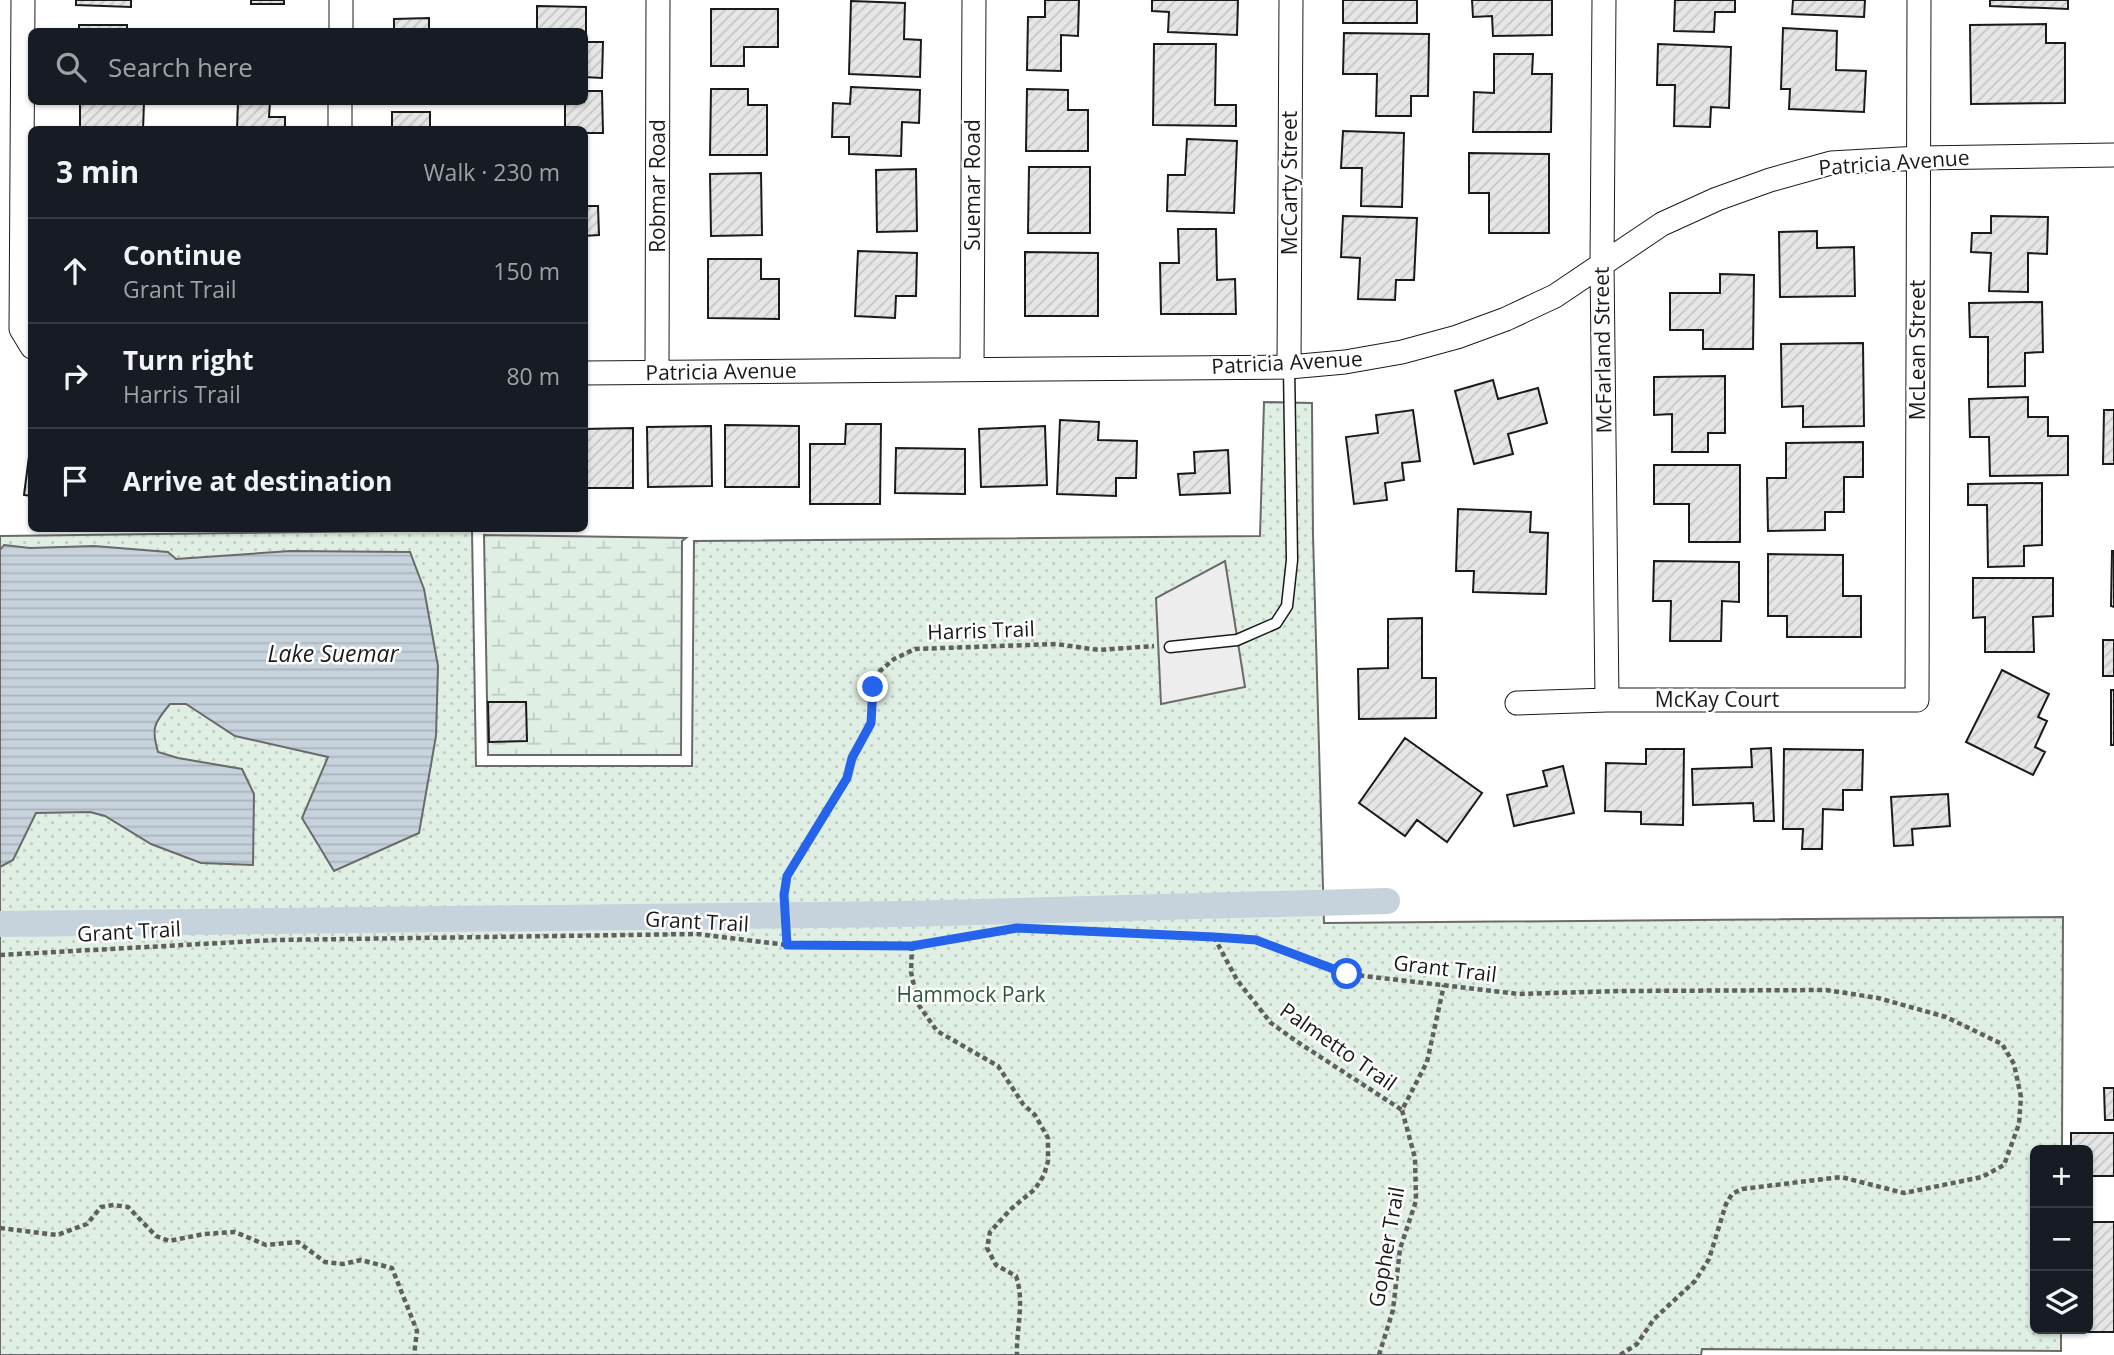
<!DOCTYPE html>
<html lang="en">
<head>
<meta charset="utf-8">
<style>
	:root { --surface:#171b24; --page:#242831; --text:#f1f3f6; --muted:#9ea1a6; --line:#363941 }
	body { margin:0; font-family:"Open Sans",sans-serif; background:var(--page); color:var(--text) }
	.controls { position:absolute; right:21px; bottom:21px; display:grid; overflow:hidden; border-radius:10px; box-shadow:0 2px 5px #0004 }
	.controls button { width:63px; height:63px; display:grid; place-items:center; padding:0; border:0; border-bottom:2px solid var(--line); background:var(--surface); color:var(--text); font:35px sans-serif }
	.stop { position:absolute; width:21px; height:21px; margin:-16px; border:5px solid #2563eb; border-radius:50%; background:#fff }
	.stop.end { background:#2563eb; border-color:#fff; box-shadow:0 2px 7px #0008 }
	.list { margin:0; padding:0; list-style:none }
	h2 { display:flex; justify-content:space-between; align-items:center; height:91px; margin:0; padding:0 28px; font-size:30px }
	h2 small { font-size:23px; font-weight:400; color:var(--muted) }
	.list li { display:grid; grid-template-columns:46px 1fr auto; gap:21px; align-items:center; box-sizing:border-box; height:105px; padding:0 28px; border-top:2px solid var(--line) }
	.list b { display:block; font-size:26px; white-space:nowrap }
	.list p { margin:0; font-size:23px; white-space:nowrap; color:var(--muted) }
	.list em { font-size:23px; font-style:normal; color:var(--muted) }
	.icon { flex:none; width:38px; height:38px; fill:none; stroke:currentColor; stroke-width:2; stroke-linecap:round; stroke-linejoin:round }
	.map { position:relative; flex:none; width:2114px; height:1355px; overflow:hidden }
	.search { position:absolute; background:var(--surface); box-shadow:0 2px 5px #0004; left:28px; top:28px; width:560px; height:77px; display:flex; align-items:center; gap:18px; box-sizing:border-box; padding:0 24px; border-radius:10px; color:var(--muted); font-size:26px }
	.panel { position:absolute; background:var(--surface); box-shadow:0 2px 5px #0004; left:28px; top:126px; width:560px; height:406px; border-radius:10px }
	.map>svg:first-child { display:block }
</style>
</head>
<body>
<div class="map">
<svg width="2114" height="1355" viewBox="0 0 2114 1355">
	<defs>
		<pattern id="grass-dots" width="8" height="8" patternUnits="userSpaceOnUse" patternTransform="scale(1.75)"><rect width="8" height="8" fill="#e0efe3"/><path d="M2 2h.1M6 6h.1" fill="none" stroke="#c0ccc2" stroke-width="1.8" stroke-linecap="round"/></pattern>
		<pattern id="wetland-marsh" width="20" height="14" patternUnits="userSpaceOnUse" patternTransform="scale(1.75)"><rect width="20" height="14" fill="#e0efe3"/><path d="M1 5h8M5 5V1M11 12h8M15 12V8" fill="none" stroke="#c0ccc2"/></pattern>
		<pattern id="water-rules" width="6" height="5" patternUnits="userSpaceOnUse" patternTransform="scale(1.75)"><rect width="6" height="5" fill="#c6d2dc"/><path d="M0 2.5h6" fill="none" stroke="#aab4bc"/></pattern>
		<pattern id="building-hatch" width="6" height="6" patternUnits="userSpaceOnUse" patternTransform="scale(1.75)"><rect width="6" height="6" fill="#e6e6e6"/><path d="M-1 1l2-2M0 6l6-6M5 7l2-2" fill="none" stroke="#c5c5c5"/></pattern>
	</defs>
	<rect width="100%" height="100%" fill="#fff"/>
	<path fill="url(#grass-dots)" stroke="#6a6a6a" stroke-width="2" d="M1264 402 1312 403 1313 535 1324 923 2063 917 2062 1150H2035V1329H2061V1351L1702 1349 1701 1355H0V536L472 530 476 766H692L694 541 1260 536Z"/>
	<path fill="url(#wetland-marsh)" stroke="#6a6a6a" stroke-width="2" d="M484 535 686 538 682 541 681 755H488Z"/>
	<path fill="#ededed" stroke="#6a6a6a" stroke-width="2" d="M1225 561 1245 687 1161 704 1156 598Z"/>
	<path fill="url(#water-rules)" stroke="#6a6a6a" stroke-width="2" d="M4 545 30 548 94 546 168 552 176 559 290 551 410 552 424 589 438 666 436 736 419 833 334 871 302 818 328 757 235 736 186 704H170C154 723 151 728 158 752L178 758 242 769 254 794 253 865 201 863 151 844 105 816 90 812 36 813 13 860 0 867V550Z"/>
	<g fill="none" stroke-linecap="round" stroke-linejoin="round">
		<path stroke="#c6d2dc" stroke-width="26" d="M0 924 905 914 1387 901"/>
	</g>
	<path fill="url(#building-hatch)" stroke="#1a1a1a" stroke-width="2" d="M76 0H131V7L76 5Z
		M251 0H284V4H251Z
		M1045 0H1079L1078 36 1061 35V71L1027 70 1028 17H1045Z
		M1152 0H1238L1237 35 1168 32 1169 12 1152 11Z
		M1343 0H1417V23H1343Z
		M1472 0H1552V35L1493 36 1492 16 1473 17Z
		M1675 0H1735V12H1715L1714 32 1674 31Z
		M1793 0H1865L1864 17 1792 14Z
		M1990 0H2068V9L1990 6Z
		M851 1 905 3 904 39 921 40 920 77 849 74Z
		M537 6 586 7V42H603L602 78 584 77V32H537Z
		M711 9H778V47H744V66H711Z
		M429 18V32H394V19Z
		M2046 24V43H2065V103L1971 104 1970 25Z
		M79 25H127V32H79Z
		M1783 28 1837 31 1836 70 1866 71 1864 112 1789 109 1790 89H1781Z
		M1344 33 1429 34 1428 96H1411V116H1376L1377 74H1343Z
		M1154 44H1216L1215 105H1236V126L1153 125Z
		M1658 44 1731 47 1729 108 1711 107 1710 127 1674 126 1675 85H1657Z
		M1494 54H1533L1532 74H1552L1551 132H1473L1474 92 1494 93Z
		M851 87 920 90 919 123 902 122 901 156 849 154V137H832L833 103 850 104Z
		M711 89H748V105H767V155H710Z
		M1027 89 1068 90V110H1088V151H1026Z
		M584 91H602L603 133H584V130H565V102H584Z
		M80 102H144L143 130H80Z
		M238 102H270L269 117H285V130H237Z
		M392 112H430V130H392Z
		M1343 131 1404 133 1402 207 1361 206 1362 168H1341Z
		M1187 139 1237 141 1234 213 1167 211 1168 175H1185Z
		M1469 153 1549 154V233H1489V193H1469Z
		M1029 167H1090V233H1028Z
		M916 169 917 231 877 232 876 170Z
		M761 173 762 235 711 236 710 174Z
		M584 206H598L599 235 584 236Z
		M1343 216 1417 218 1414 280H1396L1395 300 1358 299 1360 258 1341 257Z
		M1991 216 2048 217 2047 254 2028 253V292L1989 291 1991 253 1971 252 1972 233H1991Z
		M1178 229H1216L1217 280 1235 279 1236 314H1161L1160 263H1179Z
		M1817 231V248L1854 247 1855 296 1780 297 1779 232Z
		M858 251 917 253 916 296H896L895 318 855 316Z
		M1025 252 1098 253V316H1025Z
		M708 259H761V279H779V319L708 318Z
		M1720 274 1754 275 1753 349H1703V330H1670V293H1720Z
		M2042 302 2043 352 2025 353V386L1988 387V337H1970L1969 303Z
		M1863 343 1864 426 1803 427V406L1782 407 1781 344Z
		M1725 376V433H1708V452H1672V414L1654 415V377Z
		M1493 380 1498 399 1538 388 1547 423 1508 434 1513 454 1474 464 1455 391Z
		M2028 397V417H2048V436H2068V475L1990 476 1989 437H1970L1969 399Z
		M1413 410 1420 461 1402 463 1404 480 1385 483 1387 500 1354 504 1346 437 1378 433 1376 415Z
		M2104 410H2114V464H2103Z
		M1060 420 1099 422 1098 440 1137 441 1136 478H1116V496L1057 494Z
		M846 424H881L880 504H810V444H845Z
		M725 425 799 426V487H725Z
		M711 426 712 486 648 487 647 427Z
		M1045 426 1047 485 981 487 979 429Z
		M633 428V488H584V429Z
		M31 441H32V496L24 495Z
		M1863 442V477H1844V512H1825V530L1768 531 1767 478H1786V443Z
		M896 448 965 449V494L895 493Z
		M1228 450 1230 493 1180 495 1178 474 1195 473 1194 452Z
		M1654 465H1740V542H1689V504H1654Z
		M2042 483V545L2024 546V566L1988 567 1987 505H1968V484Z
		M1458 509 1531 512 1530 532 1548 533 1546 594 1473 592 1474 571H1456Z
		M2112 551H2114V607L2111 606Z
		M1768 554 1843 555V596H1861V637H1787V616H1768Z
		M1654 561 1739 562V602L1722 601 1721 641H1670L1671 601H1653Z
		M1973 578H2053V616L2033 617 2034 652H1985V617L1973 618Z
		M1422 618V678H1436V718L1359 719 1358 669 1388 668V619Z
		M2103 640H2114V676H2103Z
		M2002 670 2049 694 2038 717 2047 721 2035 747 2045 752 2033 775 1966 742Z
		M2111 690H2114V745H2111Z
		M488 702H526L527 741 489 742Z
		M1405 738 1482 793 1447 842 1417 820 1405 836 1359 803Z
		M1771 748 1774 821H1754L1753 803 1693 805 1692 769 1752 767 1751 749Z
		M1646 749H1684L1683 825 1641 824V812L1605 811 1606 763 1646 764Z
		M1784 749 1863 750 1862 790H1843V810L1823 809 1822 849H1802L1803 829H1783Z
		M1563 766 1574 813 1514 826 1507 795 1547 786 1543 771Z
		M1948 794 1950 826 1912 829 1913 845 1894 846 1891 797Z
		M2104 1088H2114V1120H2105Z
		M2071 1133H2114V1176H2088V1150H2071Z
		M2088 1222H2114V1332H2077V1329H2088Z"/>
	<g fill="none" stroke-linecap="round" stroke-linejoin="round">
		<defs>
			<path id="lane" d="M1170 647 1237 640 1276 623 1287 606 1292 560 1289 367"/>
			<path id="street" d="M23 0 21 329 32 347
				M1604 0 1602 263 1607 700
				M341 32V0
				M340 130V102
				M1289 367 1291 0
				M972 369 974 0
				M657 372 658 0
				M584 373 1289 367 1345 362 1402 352 1457 337 1506 319 1555 296 1662 224 1717 199 1770 180 1831 163 1919 158 2114 155
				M1517 703 1607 700H1917L1919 0"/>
		</defs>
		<use href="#lane" stroke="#1a1a1a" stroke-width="13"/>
		<use href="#street" stroke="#1a1a1a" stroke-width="25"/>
		<path stroke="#5f5f5f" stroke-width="4.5" stroke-dasharray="5 3.5" stroke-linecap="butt" d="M1214 937 1237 980 1271 1023 1296 1041 1402 1110
			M787 945 784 895 787 876 847 778 852 758 871 723 872 687 880 671 894 659 915 649 1056 644 1099 650 1154 646
			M912 946 911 972 918 1004 937 1031 998 1066 1023 1104 1035 1115 1048 1138V1161L1044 1175 1035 1189 1011 1209 990 1232 987 1248 996 1265 1016 1276C1025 1302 1016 1329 1017 1355
			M0 955 275 940 697 934 787 945 912 946 1017 928 1256 940 1347 974 1519 994 1622 991 1826 990 1878 998 1946 1017 2002 1044 2014 1064 2021 1097 2019 1124 2004 1165 1982 1177 1904 1193 1841 1177 1742 1189 1732 1194 1726 1204 1709 1259 1695 1281 1654 1319 1637 1344 1620 1355
			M0 1228 57 1235 87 1224 101 1207 114 1205 128 1207 156 1236 169 1241 204 1234 235 1232 266 1245 298 1242 325 1262 343 1264 361 1260 392 1268 417 1331 414 1355
			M1379 1355 1393 1310 1400 1249 1416 1201 1415 1158 1402 1110 1427 1062 1444 985"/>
		<use href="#lane" stroke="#fff" stroke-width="10"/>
		<use href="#street" stroke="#fff" stroke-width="23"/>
	</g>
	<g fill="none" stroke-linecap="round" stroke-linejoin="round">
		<path stroke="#2563eb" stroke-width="9" d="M873 687 871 723 852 758 847 778 787 876 784 895 787 945 912 946 1017 928 1214 937 1256 940 1347 974"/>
	</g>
	<g text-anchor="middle" stroke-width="5" stroke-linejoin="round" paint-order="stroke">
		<g font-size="21" fill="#1a1a1a" stroke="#fff">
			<text transform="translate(1894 163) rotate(-4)" y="7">Patricia Avenue</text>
			<text transform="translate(1290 183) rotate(-90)" y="7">McCarty Street</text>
			<text transform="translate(973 185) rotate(-90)" y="7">Suemar Road</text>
			<text transform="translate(658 186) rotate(-90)" y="7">Robmar Road</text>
			<text transform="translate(1603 350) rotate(-91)" y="7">McFarland Street</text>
			<text transform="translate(1918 350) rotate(-90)" y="7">McLean Street</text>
			<text transform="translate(1287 363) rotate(-3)" y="7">Patricia Avenue</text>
			<text transform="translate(721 372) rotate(-1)" y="7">Patricia Avenue</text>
			<text transform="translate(981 631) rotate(-2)" y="7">Harris Trail</text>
			<text x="1717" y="707">McKay Court</text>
			<text transform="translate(697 922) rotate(3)" y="7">Grant Trail</text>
			<text transform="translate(129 932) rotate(-3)" y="7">Grant Trail</text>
			<text transform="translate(1445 969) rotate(7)" y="7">Grant Trail</text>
			<text transform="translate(1338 1047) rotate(35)" y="7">Palmetto Trail</text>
			<text transform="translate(1387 1247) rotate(-80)" y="7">Gopher Trail</text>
		</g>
		<g font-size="21" fill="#2b5a34" stroke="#fff">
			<text x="971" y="1002">Hammock Park</text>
		</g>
		<g font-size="23" font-style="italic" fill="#1a1a1a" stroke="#fff">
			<text x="333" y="662">Lake Suemar</text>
		</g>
	</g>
</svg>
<div class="controls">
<button>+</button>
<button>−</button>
<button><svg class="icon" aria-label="layers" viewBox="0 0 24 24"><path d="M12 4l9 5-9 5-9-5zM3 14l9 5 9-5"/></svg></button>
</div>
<div class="stop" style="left:1347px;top:974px"></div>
<div class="stop end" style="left:873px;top:687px"></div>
<div class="search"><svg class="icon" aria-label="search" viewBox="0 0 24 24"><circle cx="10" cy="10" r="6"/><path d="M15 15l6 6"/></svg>Search here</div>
<section class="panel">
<h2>3 min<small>Walk · 230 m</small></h2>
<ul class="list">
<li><svg class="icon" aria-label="ahead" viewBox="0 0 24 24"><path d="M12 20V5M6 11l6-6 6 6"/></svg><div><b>Continue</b><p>Grant Trail</p></div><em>150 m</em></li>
<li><svg class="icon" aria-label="right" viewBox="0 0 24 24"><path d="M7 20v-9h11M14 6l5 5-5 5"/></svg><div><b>Turn right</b><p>Harris Trail</p></div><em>80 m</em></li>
<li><svg class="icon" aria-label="arrive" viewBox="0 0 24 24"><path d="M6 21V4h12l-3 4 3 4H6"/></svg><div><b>Arrive at destination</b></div></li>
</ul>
</section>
</div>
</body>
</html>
